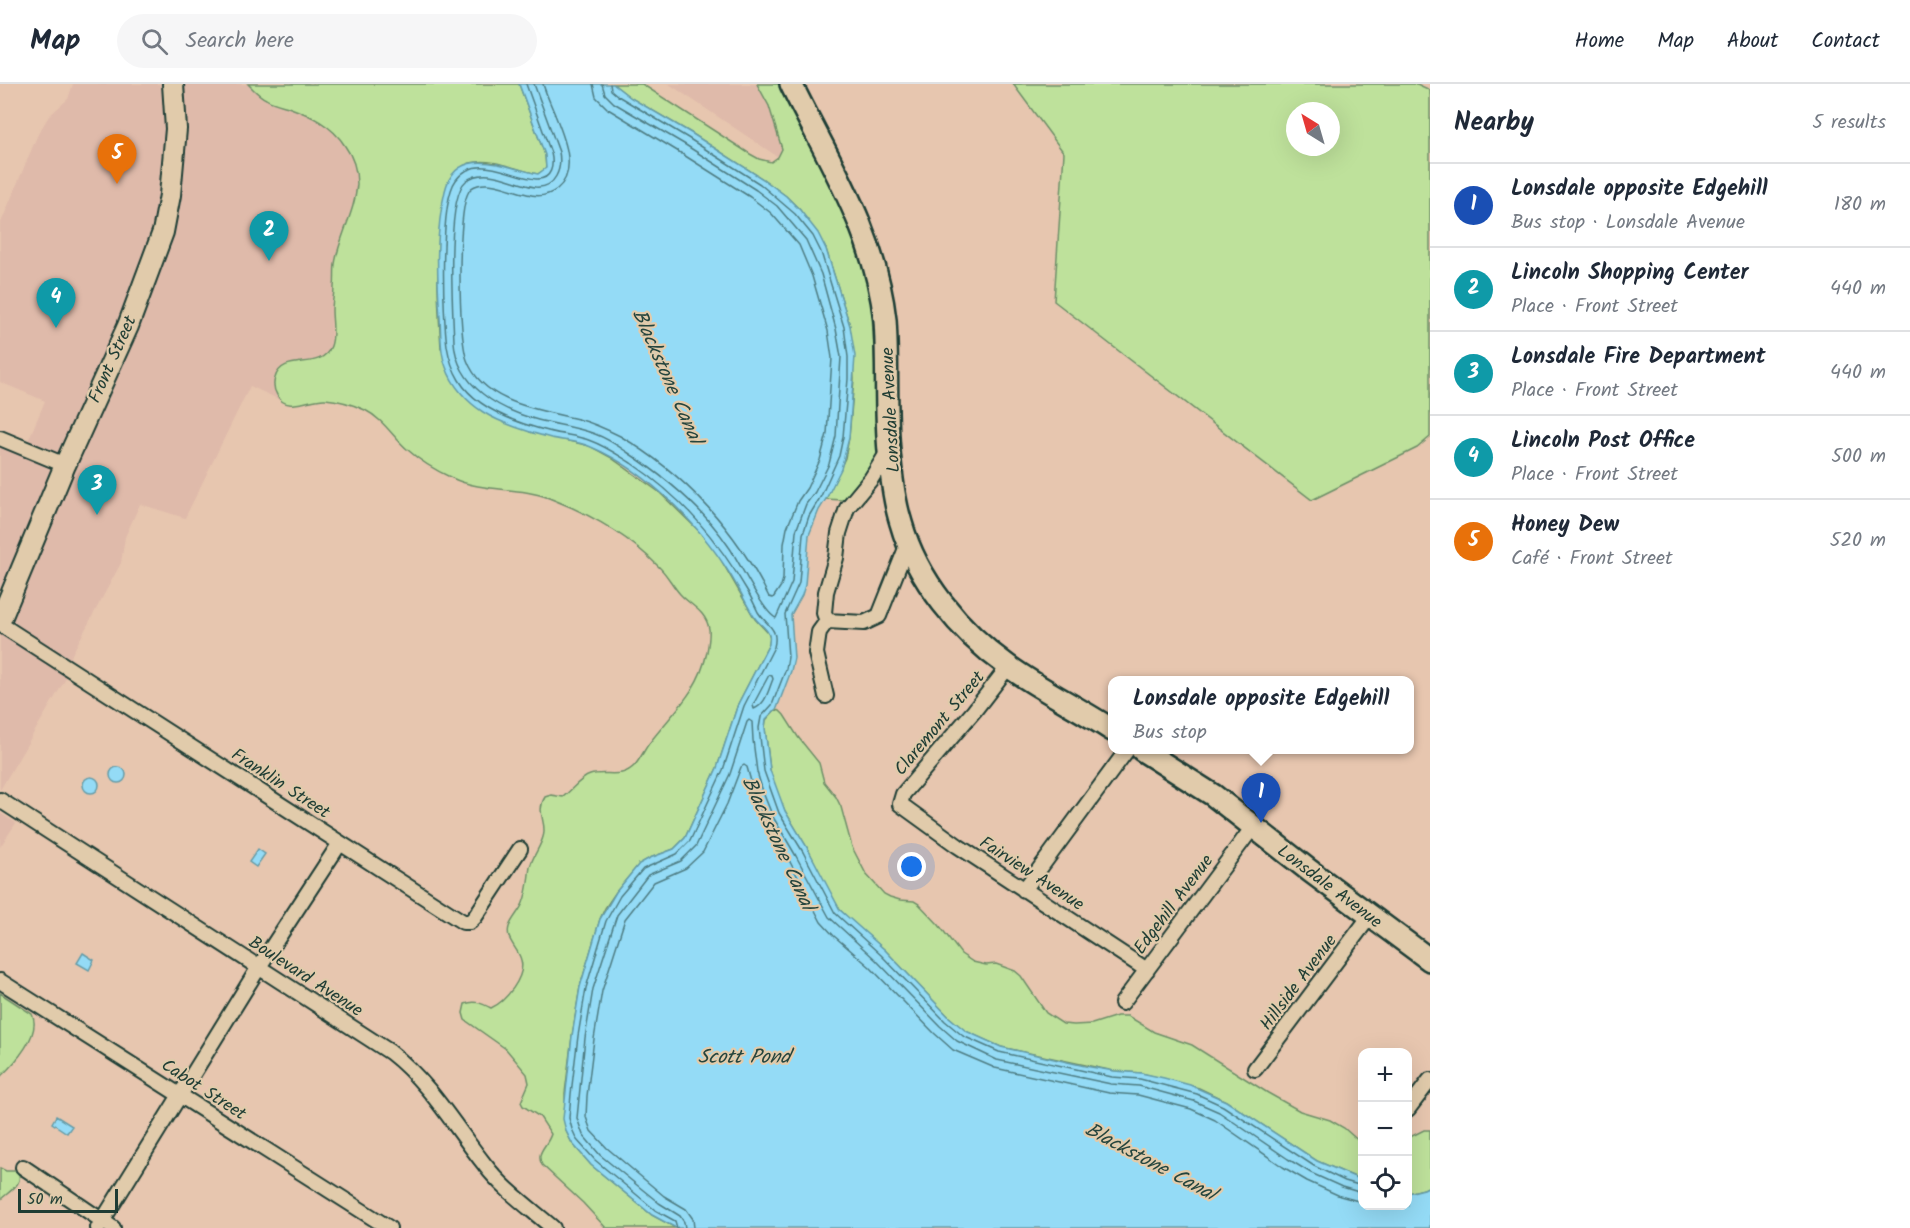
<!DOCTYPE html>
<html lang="en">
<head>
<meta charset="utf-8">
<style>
	:root { --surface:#fff; --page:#f6f6f7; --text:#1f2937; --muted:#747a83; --line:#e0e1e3; --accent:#d1495b }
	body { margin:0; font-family:Kalam,sans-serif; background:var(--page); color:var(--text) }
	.controls { position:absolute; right:18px; bottom:18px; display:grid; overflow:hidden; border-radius:12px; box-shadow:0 6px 24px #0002 }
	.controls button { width:54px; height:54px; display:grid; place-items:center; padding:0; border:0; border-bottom:2px solid var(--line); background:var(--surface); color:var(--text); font:30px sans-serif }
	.compass { position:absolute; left:1286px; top:18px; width:54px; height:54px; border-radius:50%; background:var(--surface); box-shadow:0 6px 24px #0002; rotate:323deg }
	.scale { position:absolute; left:18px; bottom:15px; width:100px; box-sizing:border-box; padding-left:6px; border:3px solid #1f3d34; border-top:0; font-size:16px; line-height:21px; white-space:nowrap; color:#1f3d34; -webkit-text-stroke:4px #e1cbab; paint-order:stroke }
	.you { position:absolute; left:912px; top:783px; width:21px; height:21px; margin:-15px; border:4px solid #fff; border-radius:50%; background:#1a73e8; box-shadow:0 0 0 9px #1a73e833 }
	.badge { display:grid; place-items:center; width:39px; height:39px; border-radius:50%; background:var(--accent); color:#fff; font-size:20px; font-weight:700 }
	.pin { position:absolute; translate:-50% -50px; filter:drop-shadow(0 2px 3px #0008) }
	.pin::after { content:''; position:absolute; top:32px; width:21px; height:18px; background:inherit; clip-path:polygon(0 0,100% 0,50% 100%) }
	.popup { position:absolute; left:1108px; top:592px; width:306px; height:78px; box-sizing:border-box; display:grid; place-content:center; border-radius:12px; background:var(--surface); filter:drop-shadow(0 2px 4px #0005); font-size:20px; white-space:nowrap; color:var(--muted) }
	.popup b { font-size:22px; color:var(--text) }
	.popup::after { content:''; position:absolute; left:50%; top:100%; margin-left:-12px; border:12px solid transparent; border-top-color:var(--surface) }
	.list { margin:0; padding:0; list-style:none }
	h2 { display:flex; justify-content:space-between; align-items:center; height:78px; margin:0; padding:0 24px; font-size:26px }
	h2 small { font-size:20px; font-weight:400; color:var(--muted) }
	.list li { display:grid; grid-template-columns:39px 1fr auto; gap:18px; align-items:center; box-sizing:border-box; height:84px; padding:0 24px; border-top:2px solid var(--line) }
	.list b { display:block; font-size:22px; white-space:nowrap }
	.list p { margin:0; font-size:20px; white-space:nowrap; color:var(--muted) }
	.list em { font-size:20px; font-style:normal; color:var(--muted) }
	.icon { flex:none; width:33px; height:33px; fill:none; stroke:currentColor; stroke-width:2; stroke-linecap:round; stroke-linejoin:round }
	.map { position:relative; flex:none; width:1430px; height:1144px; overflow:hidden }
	header { display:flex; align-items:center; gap:36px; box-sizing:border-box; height:84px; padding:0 30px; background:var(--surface); border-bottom:2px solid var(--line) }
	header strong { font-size:28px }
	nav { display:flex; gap:33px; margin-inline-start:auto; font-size:21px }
	.search { width:420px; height:54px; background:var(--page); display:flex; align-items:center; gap:15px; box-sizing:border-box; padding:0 21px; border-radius:33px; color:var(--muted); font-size:22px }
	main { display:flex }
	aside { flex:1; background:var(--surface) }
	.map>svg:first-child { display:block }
</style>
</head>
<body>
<header>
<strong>Map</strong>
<div class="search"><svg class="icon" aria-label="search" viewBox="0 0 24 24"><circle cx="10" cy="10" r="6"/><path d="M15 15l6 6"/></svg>Search here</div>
<nav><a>Home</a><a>Map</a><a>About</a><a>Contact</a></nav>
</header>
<main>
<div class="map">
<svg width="1430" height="1144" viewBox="0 0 1430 1144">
	<rect width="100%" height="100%" fill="#e7c6af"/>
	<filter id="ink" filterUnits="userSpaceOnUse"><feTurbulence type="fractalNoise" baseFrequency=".0167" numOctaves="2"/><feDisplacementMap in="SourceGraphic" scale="12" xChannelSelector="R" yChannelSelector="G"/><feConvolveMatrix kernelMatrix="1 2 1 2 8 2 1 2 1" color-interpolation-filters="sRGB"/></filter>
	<g filter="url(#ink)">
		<path fill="#dfbaaa" d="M73 0H248L265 15 306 30 329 44 345 61 355 82 357 98 356 109 335 176 332 223 331 262 327 268 319 275 312 278H303L276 310 280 316 250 302 185 434 140 420 125 453 121 479 72 570 65 596 0 706V345L28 357 45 317 0 298V141L38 50 49 32 68 15Z
			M669 0H757L769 22 777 45 782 65 778 73Z
			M0 729 16 739 0 763Z"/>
		<path fill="#bee19b" stroke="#6e8f68" stroke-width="1.5" fill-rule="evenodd" d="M248 0H519L545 71 546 85 538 90C516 86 493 73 470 79 426 92 439 227 441 264L530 348 590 362 610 373 659 408 700 448 717 469 755 535 768 549 770 554 769 560 738 620 717 684 685 754 674 765 650 774 639 780 616 808 605 824 600 835 580 903 572 952 565 1009 566 1047 572 1059 591 1081 652 1131 676 1144H606L583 1119 542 1081C535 1068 547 1063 551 1050L540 1033 523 1022 521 1018 529 999 527 990 506 965 465 936 463 929 465 920C475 916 481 919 491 924 505 918 526 893 521 876 518 864 505 856 509 843 512 834 520 827 523 819 528 807 528 795 530 783 533 771 540 764 543 753 548 739 535 729 545 713L551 711 563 713C571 707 580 694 590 691 606 686 621 696 635 681 641 674 645 664 651 657 674 627 699 607 707 568 708 561 710 553 709 545 706 527 691 522 680 510 672 501 667 490 658 482 628 451 590 430 549 414 518 402 483 409 452 394 437 387 420 377 408 366 393 353 383 335 365 326 354 321 338 316 325 315 310 314 286 330 277 311 274 306 273 300 275 294 283 267 321 289 331 262 335 251 332 237 332 226 332 219 334 211 334 203 335 195 334 188 335 180 339 153 355 128 357 100 357 87 353 73 345 62 332 41 310 31 288 23 281 21 272 19 266 15 259 12 253 5 248 0Z
			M613 0H642L750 70 759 75 771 78 778 73 782 65 769 22 757 0H784L849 137 864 177 871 213 880 372 857 410 842 416 826 415 845 374 849 354 854 295 850 242 826 165 800 126 786 112 763 95 691 49 631 14Z
			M1013 0H1417L1430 6V353L1417 364 1312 416 1054 217 1064 69ZM1295 27H1331V63H1295Z
			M775 626 780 627 784 631 798 653 819 679 824 698 836 713 841 723 852 763 866 790 884 810 890 813 900 816 914 817 919 820 939 841 961 870 973 878 986 881 996 880 1015 887 1021 892 1046 929 1063 940 1074 941 1092 940 1117 932H1128L1154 948 1192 961 1268 1009 1300 1027 1330 1036 1344 1044 1362 1060V1096L1317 1077 1226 1017 1199 1004 1141 989 1114 987 1001 963 965 947 949 933 885 866 849 835 840 826 831 811 808 765 785 727 776 706 770 686 765 644 766 636Z
			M0 909 32 930C42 950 14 980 0 993Z
			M1424 1046H1430V1102L1424 1105 1408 1109V1054Z
			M0 1084 6 1087H17C26 1099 8 1108 0 1116Z"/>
		<path fill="#94dbf6" stroke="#659ca8" stroke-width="1.5" d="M519 0H613L631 14 691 49 763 95 786 112 800 126 818 149 826 165 850 242 855 272 849 354 841 385 826 415 819 426 809 451 805 501 802 511 791 531 794 574 791 587 777 624 766 635 765 644 770 686 785 727 808 765 840 826 885 866 949 933 966 947 1001 963 1085 982 1114 987 1141 989 1164 994 1190 1001 1226 1017 1317 1077 1362 1096V1122H1408V1109L1424 1105 1430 1102V1144H676L652 1131 591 1081 572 1059 566 1047 563 1035 572 952 580 903 600 835 616 808 639 780 650 774 674 765 685 754 717 684 738 620 769 560C769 556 770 555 769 551 767 544 759 540 755 534 748 524 743 512 737 502 706 447 650 388 591 363 578 357 565 357 551 354 531 349 500 339 483 328 467 318 452 301 446 283 440 268 441 250 440 234 437 192 435 148 445 107 456 59 508 84 538 90L546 84 545 71Z
			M110 691a8 8 0 1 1 16 0a8 8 0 1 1-16 0Z
			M83 701a8 8 0 1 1 16 0a8 8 0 1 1-16 0Z
			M258 765 265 770 256 783 249 778Z
			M83 869 94 876 89 886 77 879Z
			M56 1032 72 1042 67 1049 52 1039Z"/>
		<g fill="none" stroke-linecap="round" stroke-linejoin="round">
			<path stroke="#4e7c82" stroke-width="1.5" d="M526 0 551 69C554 81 552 96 536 95 510 93 477 68 456 96 439 118 443 232 447 262 449 274 453 286 459 296 477 326 519 340 552 348 565 351 579 352 591 357 605 362 618 371 631 379 682 413 717 455 748 508 752 515 755 522 758 528 767 542 779 544 774 563L744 622 723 686 690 757 677 770 643 785 620 812 606 837 586 904 578 952 571 1010 569 1034 572 1045 577 1056 595 1076 655 1126 675 1137 677 1144
				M534 0 559 68C562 84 556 105 535 103 514 100 486 81 466 97 445 114 453 229 454 258 457 302 499 326 538 336 557 341 577 343 595 350 606 354 617 361 627 368 665 393 703 424 729 463 739 477 764 530 776 534L792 498 796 447 806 420 815 408 829 380 836 352 841 273 836 245 821 190 806 156 777 122 756 106 684 60 614 19 605 10 602 0
				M543 0C551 28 586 82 557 105 548 112 537 113 527 110 512 107 494 97 478 101 474 102 470 104 468 109 457 130 458 252 467 276 483 319 539 326 578 335 593 339 606 345 620 352 684 389 737 447 769 513L773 514 781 502 783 495 784 460 787 444 798 417 807 404 820 376 827 350 832 274 828 247 812 192 799 161 771 129 750 113 679 68 608 25 596 13 593 0
				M610 0 611 6 618 12 688 54 760 100 795 130 813 152 821 168 844 243 848 273V295L843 353 839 372 821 412 809 432 803 450 799 499 785 530 788 573 786 585 772 621 761 633 759 644 764 687 779 729 803 768 835 829 881 871 945 937 963 952 999 968 1112 993 1140 995 1197 1010 1223 1022 1314 1082 1345 1097 1362 1102
				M769 591 772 592 773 595C768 607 766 620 754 625L753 621Z
				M685 1144 684 1138 680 1132 659 1119 600 1071 583 1051 577 1034 585 954 593 905 617 831 648 791 681 777 696 762 730 690 747 638 749 636 752 638 753 656 757 688 764 711 773 733 796 772 829 833 876 876 940 942 957 957 997 976 1111 1000 1139 1002 1194 1017 1219 1028 1288 1075 1311 1089 1342 1103 1362 1109
				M694 1144 693 1135 686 1125 664 1112 607 1064 591 1047 586 1033 587 1012 594 955 602 907 625 835 654 798 686 784 703 768 727 720 741 683 744 681 747 683 755 712 764 736 789 776 821 838 834 852 870 883 934 949 953 966 995 984 1109 1009 1138 1011 1191 1025 1215 1036 1283 1083 1307 1097 1340 1112 1362 1118"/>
			<defs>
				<path id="minor" d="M0 354 65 381
					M889 366 871 395 847 424 839 449 836 474 826 508 824 529 827 537 864 539 879 532 908 459
					M0 540 463 838H470L475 833 520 765
					M1008 583 974 627 903 710 900 720 958 762 1147 886
					M826 612 816 569 819 548 827 537
					M0 716 390 968C430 999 454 1042 485 1081 503 1105 530 1124 553 1144
					M1024 806 1127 666
					M0 897 389 1144
					M1122 919 1253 743
					M1255 985 1370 832
					M1408 1025 1430 996
					M23 1083 113 1144
					M98 1144 259 883 340 759"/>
				<path id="secondary" d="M0 537 65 381 128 242 163 148 170 111 176 45 173 0"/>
				<path id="primary" d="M791 0C829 78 875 147 885 236 888 279 885 324 889 367 891 391 894 417 901 439 917 496 960 548 1008 582 1041 606 1079 624 1112 646
					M1142 666 1213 711 1310 787 1430 876"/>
			</defs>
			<use href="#minor" stroke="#1f3d34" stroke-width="18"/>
			<use href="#secondary" stroke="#1f3d34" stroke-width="24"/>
			<use href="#primary" stroke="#1f3d34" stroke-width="26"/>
			<use href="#minor" stroke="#e1cbab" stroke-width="14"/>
			<use href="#secondary" stroke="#e1cbab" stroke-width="20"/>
			<use href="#primary" stroke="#e1cbab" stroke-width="21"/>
		</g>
	</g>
	<g text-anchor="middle" stroke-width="4.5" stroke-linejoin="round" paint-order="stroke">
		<g font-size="18" fill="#1f3d34" stroke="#e1cbab">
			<text transform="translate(112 275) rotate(-66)" y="6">Front Street</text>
			<text transform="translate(890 326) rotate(-93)" y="6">Lonsdale Avenue</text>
			<text transform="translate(939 639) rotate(-50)" y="6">Claremont Street</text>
			<text transform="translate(281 699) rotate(33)" y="6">Franklin Street</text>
			<text transform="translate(1032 789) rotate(33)" y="6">Fairview Avenue</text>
			<text transform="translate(1330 802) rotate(37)" y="6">Lonsdale Avenue</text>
			<text transform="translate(1173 820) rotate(-53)" y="6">Edgehill Avenue</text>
			<text transform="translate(306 892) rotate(33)" y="6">Boulevard Avenue</text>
			<text transform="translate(1298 898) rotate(-53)" y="6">Hillside Avenue</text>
			<text transform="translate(204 1005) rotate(33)" y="6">Cabot Street</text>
		</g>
		<g font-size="20" font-style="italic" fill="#25453e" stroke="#e1cbab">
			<text transform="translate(668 292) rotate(66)" y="7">Blackstone Canal</text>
			<text transform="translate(779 759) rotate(65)" y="7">Blackstone Canal</text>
			<text x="744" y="979">Scott Pond</text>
			<text transform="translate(1151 1077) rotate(28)" y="7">Blackstone Canal</text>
		</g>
	</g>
</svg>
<div class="controls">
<button>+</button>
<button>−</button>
<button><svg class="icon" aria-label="locate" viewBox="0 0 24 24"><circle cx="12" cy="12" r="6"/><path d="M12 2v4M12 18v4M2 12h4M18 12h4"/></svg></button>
</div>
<svg class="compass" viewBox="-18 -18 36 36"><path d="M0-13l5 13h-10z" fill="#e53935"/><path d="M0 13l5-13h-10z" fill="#747a83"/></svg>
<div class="scale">50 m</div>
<div class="you"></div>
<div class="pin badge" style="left:1261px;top:739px;background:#1a4fb4">1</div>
<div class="popup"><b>Lonsdale opposite Edgehill</b>Bus stop</div>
<div class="pin badge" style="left:269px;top:177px;background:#0f9aa8">2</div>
<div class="pin badge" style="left:97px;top:431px;background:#0f9aa8">3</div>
<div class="pin badge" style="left:56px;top:244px;background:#0f9aa8">4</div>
<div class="pin badge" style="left:117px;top:100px;background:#e8710a">5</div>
</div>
<aside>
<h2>Nearby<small>5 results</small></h2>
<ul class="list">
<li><span class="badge" style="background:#1a4fb4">1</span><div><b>Lonsdale opposite Edgehill</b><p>Bus stop · Lonsdale Avenue</p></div><em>180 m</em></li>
<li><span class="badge" style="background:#0f9aa8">2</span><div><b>Lincoln Shopping Center</b><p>Place · Front Street</p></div><em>440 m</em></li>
<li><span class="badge" style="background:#0f9aa8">3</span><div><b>Lonsdale Fire Department</b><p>Place · Front Street</p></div><em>440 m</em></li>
<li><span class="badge" style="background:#0f9aa8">4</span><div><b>Lincoln Post Office</b><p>Place · Front Street</p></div><em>500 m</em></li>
<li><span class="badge" style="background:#e8710a">5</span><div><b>Honey Dew</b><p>Café · Front Street</p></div><em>520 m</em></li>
</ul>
</aside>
</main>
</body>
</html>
